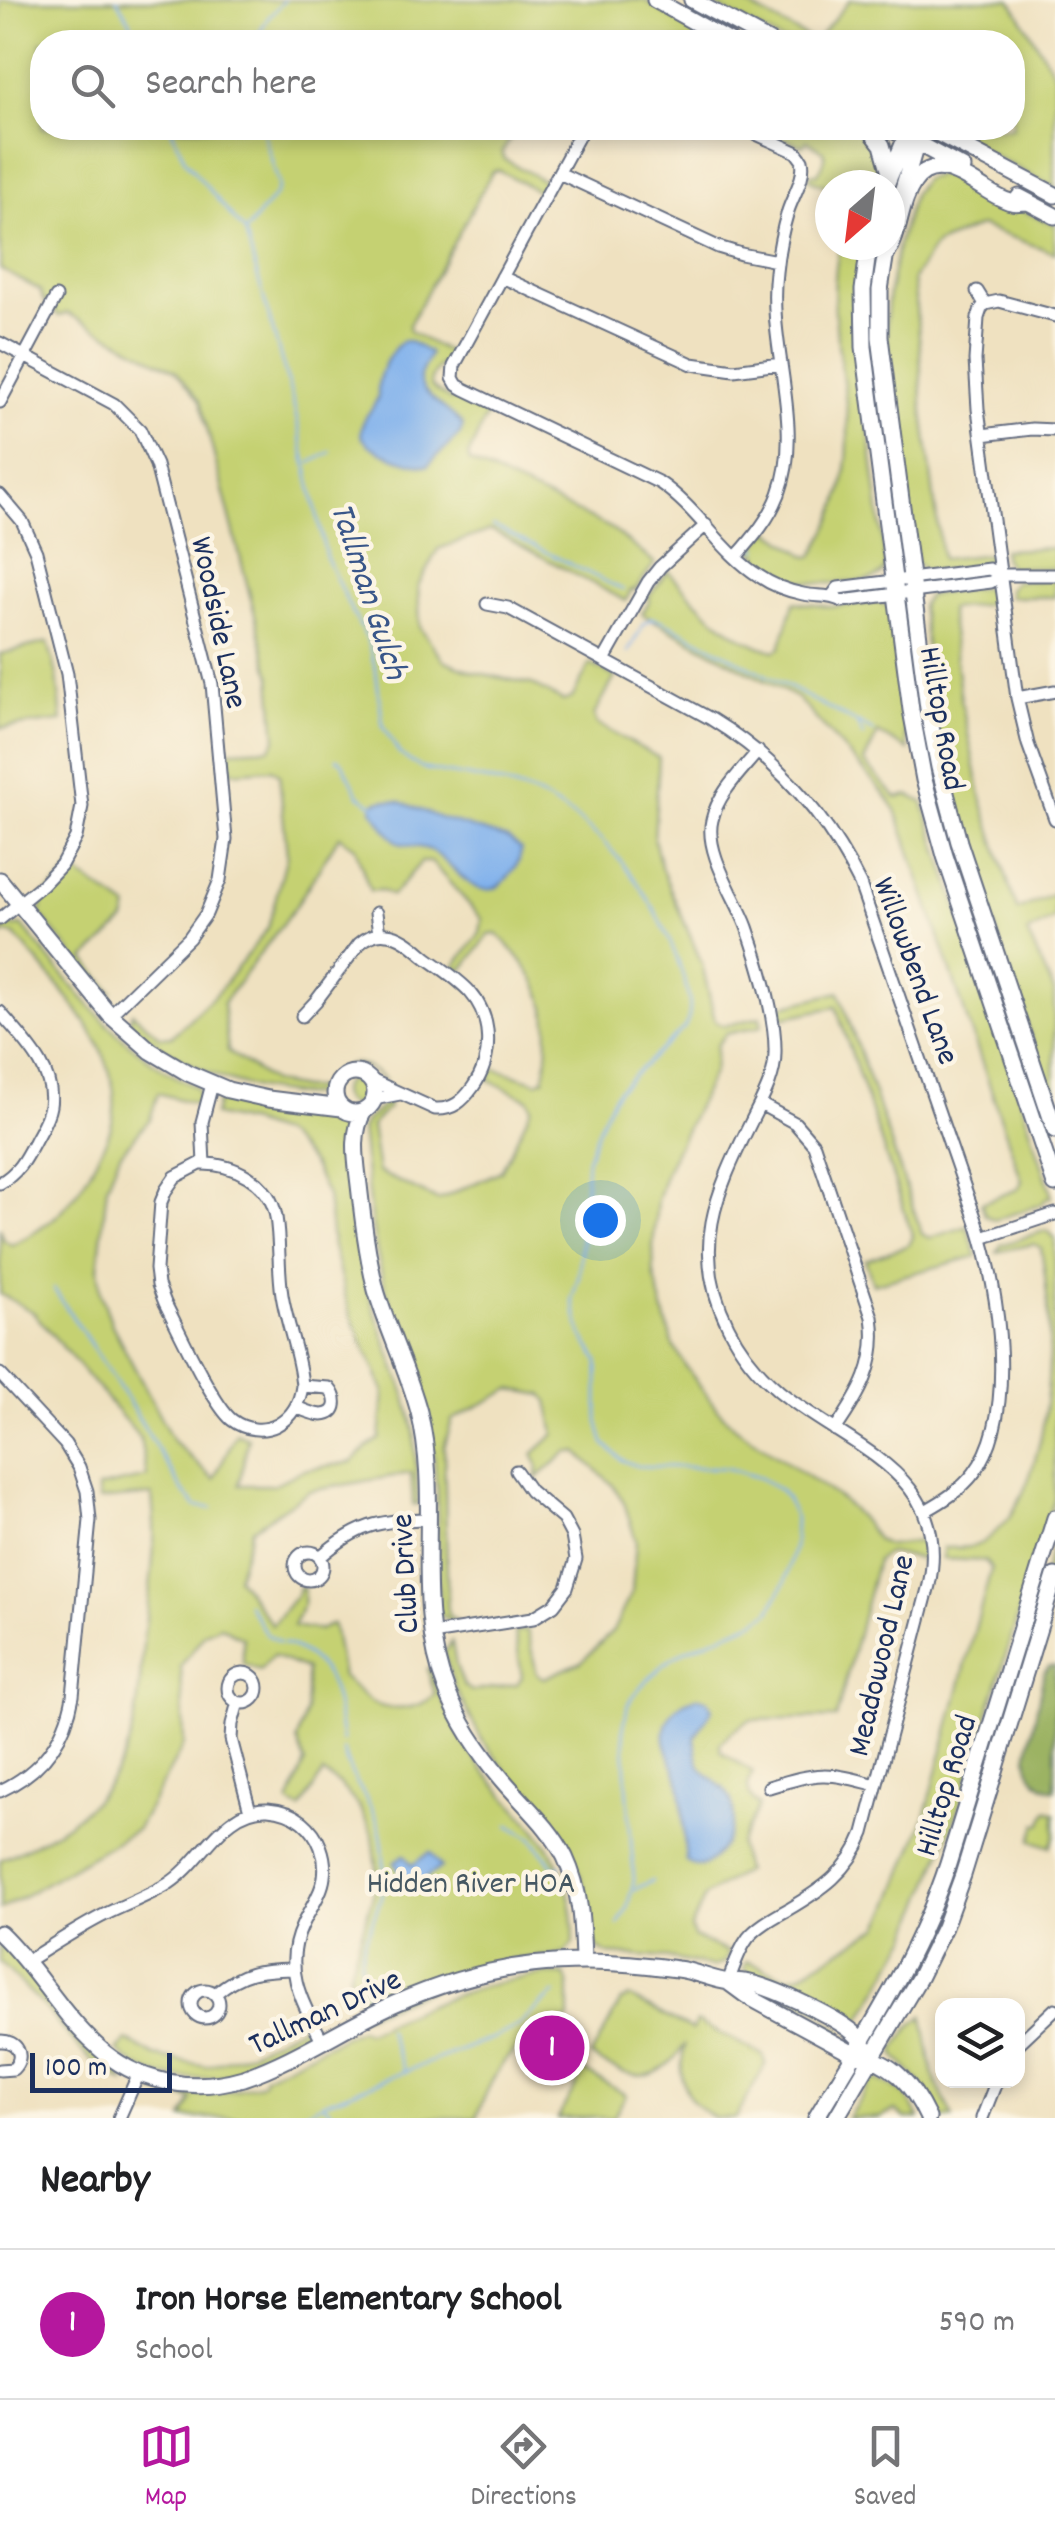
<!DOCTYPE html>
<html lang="en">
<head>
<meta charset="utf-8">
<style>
	:root { --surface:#fff; --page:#f2f2f2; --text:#202124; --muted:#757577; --line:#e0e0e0; --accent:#b5179e }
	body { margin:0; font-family:Dekko,sans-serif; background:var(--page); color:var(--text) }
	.controls { position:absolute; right:30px; bottom:30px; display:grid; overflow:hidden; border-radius:20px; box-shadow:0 5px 15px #0003 }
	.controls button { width:90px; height:90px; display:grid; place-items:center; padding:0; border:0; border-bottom:2px solid var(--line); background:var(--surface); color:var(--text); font:50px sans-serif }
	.compass { position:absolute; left:815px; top:170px; width:90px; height:90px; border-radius:50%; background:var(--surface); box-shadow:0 5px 15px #0003; rotate:208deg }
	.scale { position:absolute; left:30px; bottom:25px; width:142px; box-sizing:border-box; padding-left:10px; border:5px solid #1b2f5e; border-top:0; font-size:28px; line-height:35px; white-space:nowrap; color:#1b2f5e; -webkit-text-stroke:8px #fcf5e5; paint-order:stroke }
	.you { position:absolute; left:600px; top:1220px; width:35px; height:35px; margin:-25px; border:8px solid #fff; border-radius:50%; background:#1a73e8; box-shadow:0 0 0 15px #1a73e833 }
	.badge { display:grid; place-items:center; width:65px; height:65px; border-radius:50%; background:var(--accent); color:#fff; font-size:32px; font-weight:700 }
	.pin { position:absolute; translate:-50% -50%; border:5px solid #fff; box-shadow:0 2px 10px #0006 }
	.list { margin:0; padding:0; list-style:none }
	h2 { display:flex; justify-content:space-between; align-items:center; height:130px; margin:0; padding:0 40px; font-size:42px }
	h2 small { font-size:32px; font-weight:400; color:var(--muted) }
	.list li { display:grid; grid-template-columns:65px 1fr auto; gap:30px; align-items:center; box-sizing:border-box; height:150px; padding:0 40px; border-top:2px solid var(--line) }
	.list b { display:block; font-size:38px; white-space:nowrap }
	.list p { margin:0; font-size:32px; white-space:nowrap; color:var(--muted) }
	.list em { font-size:32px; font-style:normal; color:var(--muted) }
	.icon { flex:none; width:55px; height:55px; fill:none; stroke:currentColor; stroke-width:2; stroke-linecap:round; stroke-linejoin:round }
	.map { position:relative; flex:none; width:1055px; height:2118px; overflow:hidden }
	.search { position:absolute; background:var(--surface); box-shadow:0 5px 15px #0003; left:30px; right:30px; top:30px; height:110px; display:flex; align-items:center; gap:25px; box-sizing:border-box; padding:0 35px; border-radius:40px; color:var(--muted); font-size:38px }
	.sheet { height:280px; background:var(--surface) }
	nav { display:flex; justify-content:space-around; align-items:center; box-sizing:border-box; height:140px; border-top:2px solid var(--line); background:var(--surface); font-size:28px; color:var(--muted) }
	nav a { display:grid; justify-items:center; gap:5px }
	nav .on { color:var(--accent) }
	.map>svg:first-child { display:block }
</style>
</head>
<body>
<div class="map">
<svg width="1055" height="2118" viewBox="0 0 1055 2118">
	<rect width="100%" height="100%" fill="#fcf5e5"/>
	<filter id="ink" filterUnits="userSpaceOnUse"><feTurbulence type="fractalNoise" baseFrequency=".01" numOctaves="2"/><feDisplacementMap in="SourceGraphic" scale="20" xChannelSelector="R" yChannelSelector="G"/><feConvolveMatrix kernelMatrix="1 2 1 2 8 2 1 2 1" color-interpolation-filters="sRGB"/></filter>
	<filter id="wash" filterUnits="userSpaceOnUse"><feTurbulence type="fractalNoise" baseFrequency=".0048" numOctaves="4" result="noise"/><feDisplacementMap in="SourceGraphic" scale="40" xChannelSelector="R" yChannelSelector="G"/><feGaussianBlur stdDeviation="2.25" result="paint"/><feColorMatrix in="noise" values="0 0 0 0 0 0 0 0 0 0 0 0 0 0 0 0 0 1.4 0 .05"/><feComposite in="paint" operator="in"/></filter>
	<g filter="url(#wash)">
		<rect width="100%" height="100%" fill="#efe1c0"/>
		<path fill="#c5d172" stroke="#708068" stroke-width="2.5" d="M0 0H644L717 42H42V128H516L502 153 504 159 546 182 540 192 498 170 492 172 409 325 410 332 452 354 445 367 440 365C420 389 436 389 451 400L455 394 489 410 468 456 470 462 609 527 655 563 635 590H631L626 601 491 530 438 549 418 586 420 627 443 660 473 672 532 684 563 701 572 698 590 664 615 677 594 715 597 724 659 758 654 839 661 867 702 964 715 1021 724 1026 760 1017 762 1026 726 1034 717 1045 714 1071 666 1171 657 1201 653 1247 654 1274 667 1325 673 1344 686 1367 717 1409 735 1427 842 1500 860 1517 877 1540 888 1545 922 1541 923 1559 888 1553 877 1560 836 1718 749 1720 730 1733 720 1744 721 1752 753 1772C745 1786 747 1796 759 1806L739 1845 745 1871 705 1896 691 1928 694 1937 728 1952 725 1962 713 1967 668 1958 608 1954 598 1948 591 1936 584 1886 571 1849 558 1828 507 1772 482 1740 454 1686 444 1653 452 1642 456 1666 464 1686 472 1691 517 1684 522 1677 515 1632 527 1630 537 1674 544 1678 581 1662 613 1631 632 1591 636 1541 624 1502 612 1484 577 1452H567L537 1478 538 1465 533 1454 555 1434 548 1401 543 1395 511 1389 452 1420 444 1448 448 1615 456 1620 449 1621 439 1614C437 1546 441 1473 426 1406 416 1364 395 1325 384 1283 370 1233 367 1181 361 1130L365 1121 387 1102 388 1108 371 1126 378 1172 438 1200 501 1171 532 1107 529 1100 489 1080 494 1068 537 1082 544 1079C555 1013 545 980 497 934L489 935 462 971 455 966 480 933 482 919 431 862H421L392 896 381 890 370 891 355 847 339 836 296 906 223 1003 228 1051 272 1082 302 1088H322C345 1058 358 1056 386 1081 380 1077 374 1070 367 1068 336 1055 336 1088 316 1094 307 1097 293 1094 285 1093 225 1086 174 1061 129 1022L132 1013 161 1037 172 1036 219 991 268 928 287 855 279 774 272 769 231 772 229 750 270 748 276 740 271 677 200 401 176 371 67 313 59 316 43 299 40 290 0 269Z
			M705 0H738L815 42 850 0H1011L1055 74V188L941 128H1012V42H783Z
			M761 128H862C877 142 884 165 879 185H830V188L809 179 812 173 817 175C832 154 824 150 807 141L802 146Z
			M944 173 1011 206 1055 224V253L980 226 935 245 913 279 920 346 922 403 942 559 991 554 990 559 985 564 931 572 923 570 916 563 888 351 886 321 889 292 898 245 913 194 924 179Z
			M840 245H863L856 293 857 338 886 566C880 581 867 580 853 582 818 586 783 582 754 561L758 557V553L752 552 769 530 808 557 813 556C830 528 842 501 846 469 857 394 821 324 840 245Z
			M1051 548 1055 549V569L1011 567 1004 560 1003 550Z
			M668 571C699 604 728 639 774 651L780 648 794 602 831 607 879 602 891 608 909 732 905 733 908 750 878 733 864 762 897 798 908 795 923 802 1050 1189 1051 1197 1047 1198 1042 1204 995 1220 985 1215 981 1203 1018 1189 1022 1181 896 810 884 793 797 698 642 614 650 600 648 598Z
			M1055 580V597H1009V588L1015 581Z
			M986 587 995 592 998 603 949 609 961 700 982 801 1017 910 1055 894V918L1027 933 1054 991 1055 1111 951 795 937 726 921 606 928 596 934 594Z
			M48 642 57 675 62 721 0 728V654Z
			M71 869 128 908 125 921 85 959 112 992 105 994 39 913 42 909 41 898 62 881Z
			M8 925 17 927 22 925C73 987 121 1053 196 1087L199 1095 196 1104 158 1093 150 1119 120 1154 107 1186 98 1268 101 1294 112 1325 173 1441 214 1479 236 1433 248 1438 239 1485H273L303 1470 352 1462 366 1448 380 1439 384 1391 349 1311 332 1243 327 1196 312 1164 284 1135 254 1124 214 1115 217 1103 227 1098 274 1109 331 1111 342 1119 362 1268 373 1306 406 1397 414 1430 418 1505H413L411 1473 309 1491 252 1529 237 1577 272 1625 297 1594 299 1587 304 1589 303 1605 293 1626 319 1630 333 1624 342 1677C351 1685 362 1697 373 1703 393 1713 419 1709 435 1695L427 1669 431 1668C442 1703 457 1736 479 1765 531 1831 574 1849 574 1944L564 1954 500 1962 339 2025H326L325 2023 330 2024 364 2005 349 1975 378 1878 373 1836 359 1807 341 1786 323 1773 301 1809 289 1803 305 1763 297 1740 306 1710V1669L273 1656 260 1670 243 1664V1638L220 1626 205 1633 181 1666 184 1745 137 1829 0 1910V1860C61 1834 115 1800 132 1732 140 1700 141 1666 144 1633 148 1603 153 1572 154 1541 155 1526 153 1510 152 1495L99 1500 97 1488 147 1477 140 1438 33 1312 0 1294V1228L4 1240 12 1245C53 1224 70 1208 92 1167 97 1156 105 1144 109 1133 136 1060 56 985 15 935L5 933 0 938V932Z
			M839 992 922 1234 930 1238 967 1226 977 1256 873 1284 865 1260 909 1245 913 1237 836 1007 781 1018 779 1007Z
			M341 1092a13 13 0 1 1 26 0a13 13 0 1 1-26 0Z
			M1047 1230 1055 1238V1497L956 1816 909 1936 862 2018 858 2023 848 2024 753 1977 744 1968 747 1961 787 1977 799 1975 879 1927 889 1908 925 1817 991 1569 986 1561 943 1559V1548C953 1547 966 1549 974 1546 986 1543 1002 1526 1010 1517 1055 1446 1055 1333 1041 1248L1034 1244 997 1252 1001 1245Z
			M1055 1539V1556L948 1901 937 1928H935L949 1893 969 1814Z
			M1047 1810 1055 1813V1835L1050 1847 1031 1840 1037 1824 1041 1825Z
			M0 1941 119 2070 124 2082C85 2061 77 2045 49 2013 34 1995 16 1979 0 1962Z
			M547 1974 565 1975 569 1984V2019C551 2029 527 2038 512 2053 495 2069 484 2097 476 2118H183L192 2099 145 2089C161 2087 178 2094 195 2095 218 2095 240 2089 262 2083L264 2076 359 2029 367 2032C423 2004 484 1982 547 1974Z
			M758 1991 803 2008 841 2031V2033L837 2036 755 1994Z
			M629 1997 692 2030 697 2022 763 2055 766 2063 736 2118H714C682 2098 677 2079 685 2044 657 2087 631 2082 591 2056L621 2001Z
			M923 2016 933 2075 953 2118H940L923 2086 896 2056 895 2048 911 2026Z
			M303 2025 309 2034 303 2043C284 2053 265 2064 245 2071 206 2084 145 2083 117 2050L127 2040 155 2056 207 2066 250 2052Z
			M584 2071 626 2095 613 2118H558Z
			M873 2078C899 2088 906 2091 919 2118H905L895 2111 879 2118H848Z"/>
		<path fill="#9cb364" stroke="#5c7161" stroke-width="2.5" d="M1049 1666H1055V1790C1038 1786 1028 1774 1027 1757L1044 1672Z"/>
		<path fill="#80b1ec" stroke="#4e70a5" stroke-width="2.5" d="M402 341H409L430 353C428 361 422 368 420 376 417 395 454 411 463 426L460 434 427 466C412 464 362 451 361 432 361 419 374 409 378 397 378 394 378 384 379 381 381 368 392 350 402 341Z
			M386 800 401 802 440 818 508 839 521 849C520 862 516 867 508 877 481 913 453 863 432 851 423 846 412 847 402 844 389 839 381 820 372 810L376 802Z
			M698 1697 708 1700 712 1709 695 1737C696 1746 696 1760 701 1768 707 1776 717 1782 724 1789 743 1810 730 1841 713 1859 704 1867 695 1869 686 1861 683 1837 684 1813 681 1789 676 1759 653 1742 672 1713 679 1703 687 1699 698 1697Z
			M430 1852 441 1867 412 1888 394 1863 404 1855 412 1865Z"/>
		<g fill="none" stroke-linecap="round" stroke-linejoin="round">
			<path stroke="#80b1ec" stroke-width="2.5" d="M117 0 130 21 137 42
				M254 42 268 18 285 0
				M171 128 185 160 196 174 245 232 293 401 326 557 350 608 367 639 376 671 383 726 399 753 411 762 425 769C463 777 509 781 544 799 612 832 661 906 683 976 688 994 695 1011 684 1028L618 1090C604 1111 596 1135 587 1159L579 1275 572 1299 582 1335 598 1361V1421L604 1443 622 1460 637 1466 726 1468 760 1478 780 1490 787 1499 795 1518 794 1547 785 1582 770 1611 755 1621 686 1650 664 1664 642 1686 628 1704 623 1730 634 1880 627 1908 618 1925
				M245 232 276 194 279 185 262 128
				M310 463 331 452
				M493 526 623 590
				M755 547 758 549
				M651 618 663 621 874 732
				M628 652 644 624 651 619
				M857 724 863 736
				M337 759 342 762 359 795 375 806
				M54 1289 127 1399 183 1491 196 1506 212 1508
				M248 1604 266 1634 279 1642
				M283 1643C334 1661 335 1693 342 1741
				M343 1750C349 1779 371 1799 379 1827 383 1841 384 1859 384 1874 384 1920 341 1954 371 2000
				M509 1825 532 1838 555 1868
				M558 1867 561 1866
				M635 1889 652 1881
				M387 2029 405 2073
				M325 2105 338 2118
				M294 2118 323 2103 500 2035 517 2026 555 1993"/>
		</g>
	</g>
	<g filter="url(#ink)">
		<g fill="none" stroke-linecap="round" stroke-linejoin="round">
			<defs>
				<path id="street" d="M743 128 796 152 802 160
					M559 173 718 247 741 254 777 261
					M502 277 692 364 734 370 780 364
					M977 291 985 304
					M985 304 981 309 978 318 975 360 978 409 1017 698 1028 744 1055 819
					M985 304 999 301 1055 316
					M0 343 114 404 140 430 156 465 212 684 226 839 220 880 206 914 189 938 110 1015
					M453 378 457 385 464 389 660 483C698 509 721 552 759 576 772 585 788 591 803 594 817 597 829 594 842 601L991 582 1000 575H1055
					M453 378 454 366 583 128
					M0 402 56 297
					M982 435 1032 429 1055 430
					M0 495 22 521 36 552 67 674 82 806 76 837 61 865 43 884 0 919
					M736 557C753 538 770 518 779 494 805 424 767 345 776 272 778 251 782 231 788 211 793 195 806 177 802 160
					M832 596 838 588 989 569 1000 575
					M487 604 508 608 711 719C777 759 826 815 860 884L978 1226C999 1291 1018 1415 974 1473 961 1490 943 1501 925 1511
					M604 660 648 582 660 567 706 525
					M1017 698 1055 691
					M376 913 379 933
					M0 1012C21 1038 56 1069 50 1106 48 1119 40 1130 34 1142 25 1159 18 1173 0 1183
					M302 1016 316 1001 359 944C367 937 376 932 387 934 402 935 416 949 427 958 441 968 458 979 470 992 493 1018 493 1059 473 1087 463 1101 453 1110 435 1109L369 1079
					M372 1102 379 1098 400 1094
					M760 1104 795 1123 814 1145 872 1317C879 1363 860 1394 835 1430
					M200 1164C233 1163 270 1181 276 1217 280 1243 278 1269 282 1295 287 1326 300 1356 302 1386 300 1402 292 1417 277 1425 263 1432 245 1430 232 1420 213 1405 178 1328 165 1303L158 1285 156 1269 161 1202 166 1190 175 1177Z
					M204 1164 202 1122 212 1084
					M982 1238 1055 1214
					M0 1374 65 1444 79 1467 87 1491 90 1520 73 1696C65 1741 41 1772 0 1791
					M296 1407C303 1410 314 1415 322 1415 340 1414 337 1397 329 1388L302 1386
					M295 1566a14 14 0 1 1 28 0a14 14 0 1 1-28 0Z
					M320 1557C357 1525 379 1520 427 1519
					M432 1634 533 1618 554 1605 567 1588 576 1559 572 1536 563 1519 530 1491 516 1471
					M228 1688a15 15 0 1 1 30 0a15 15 0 1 1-30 0Z
					M238 1702 232 1724 231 1739 250 1811
					M769 1787C818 1772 827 1771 876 1785
					M27 1961C53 1945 78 1928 106 1914 126 1904 148 1896 168 1884 203 1862 223 1807 268 1809 281 1810 293 1814 303 1822 319 1835 327 1857 324 1877 322 1894 309 1910 302 1926 282 1968 302 2002 322 2040
					M728 1982C734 1967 738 1951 748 1938 758 1926 773 1918 787 1910 821 1890 849 1872 864 1833L929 1585C953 1473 849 1448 779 1391 758 1373 740 1351 728 1326 690 1250 716 1193 750 1124 761 1101 775 1079 775 1053 776 1017 759 961 747 927 736 897 704 852 712 820 718 793 741 772 758 751
					M191 2004a14 14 0 1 1 28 0a14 14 0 1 1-28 0Z
					M215 1994C241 1971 259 1970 293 1969
					M0 2041C17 2040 26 2056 13 2069L0 2070
					M1018 2044 1055 2009
					M119 2118 139 2073
					M982 2118 997 2080"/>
				<path id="secondary" d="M655 0 730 42
					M692 0 770 42
					M869 128 882 145 890 173
					M889 128 963 168
					M928 128 1055 195
					M886 185 906 137 915 128
					M902 192 918 138
					M1019 197 1055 216
					M869 245 863 290 864 347 911 710 924 780 945 856 1055 1184
					M887 245 880 290V337L929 716 939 767 959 842 1055 1130
					M886 255C901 233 899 204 914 182 941 144 983 196 1011 202 1016 204 1022 202 1027 202
					M0 880 110 1015 151 1051 188 1073 228 1090 268 1099 342 1108
					M335 1093a20 20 0 1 1 40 0a20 20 0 1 1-40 0Z
					M364 1111C351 1133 356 1160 359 1185 363 1220 367 1255 376 1290 388 1331 408 1370 419 1412 442 1503 411 1602 447 1691 460 1724 480 1753 503 1780 525 1806 550 1827 565 1857 581 1891 582 1925 583 1961
					M0 1933C36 1967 60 2013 97 2046 136 2083 192 2093 243 2078 296 2060 343 2027 394 2004 490 1961 574 1954 677 1969 695 1971 712 1980 729 1982 734 1982 739 1981 744 1982 769 1985 834 2016 854 2033 862 2040 867 2049 872 2057
					M728 1982 747 1996 854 2054C893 2061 912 2084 928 2118
					M816 2118C865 2036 918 1956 948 1864L1055 1518
					M836 2118 919 1978 944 1927 963 1875 1055 1576"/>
			</defs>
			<use href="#street" stroke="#656d80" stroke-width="15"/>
			<use href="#secondary" stroke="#656d80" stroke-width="19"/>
			<use href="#street" stroke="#fff" stroke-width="11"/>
			<use href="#secondary" stroke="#fff" stroke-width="15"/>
		</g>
	</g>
	<g text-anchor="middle" stroke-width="9" stroke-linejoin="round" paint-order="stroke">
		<g font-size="32" fill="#1b2f5e" stroke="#fcf5e5">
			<text transform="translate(221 622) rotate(78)" y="11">Woodside Lane</text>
			<text transform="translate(944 718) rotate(80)" y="11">Hilltop Road</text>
			<text transform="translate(918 970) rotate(70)" y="11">Willowbend Lane</text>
			<text transform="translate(403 1574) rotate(-93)" y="11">Club Drive</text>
			<text transform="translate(879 1655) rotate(-77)" y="11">Meadowood Lane</text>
			<text transform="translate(944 1785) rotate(-73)" y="11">Hilltop Road</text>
			<text transform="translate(324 2010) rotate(-25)" y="11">Tallman Drive</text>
		</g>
		<g font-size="32" fill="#465863" stroke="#fcf5e5">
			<text x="471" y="1892">Hidden River HOA</text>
		</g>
		<g font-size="35" font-style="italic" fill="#395689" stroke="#fcf5e5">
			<text transform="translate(371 590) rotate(72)" y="12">Tallman Gulch</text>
		</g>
	</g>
</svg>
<div class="controls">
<button><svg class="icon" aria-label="layers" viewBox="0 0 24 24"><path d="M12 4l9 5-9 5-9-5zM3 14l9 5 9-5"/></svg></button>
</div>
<svg class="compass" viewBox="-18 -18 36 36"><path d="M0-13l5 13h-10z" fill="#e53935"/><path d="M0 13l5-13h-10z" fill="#757577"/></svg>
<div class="scale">100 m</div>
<div class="you"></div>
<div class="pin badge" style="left:552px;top:2048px">1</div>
<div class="search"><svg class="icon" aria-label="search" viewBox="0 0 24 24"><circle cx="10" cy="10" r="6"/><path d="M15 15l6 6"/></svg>Search here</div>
</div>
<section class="sheet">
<h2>Nearby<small></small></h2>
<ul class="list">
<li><span class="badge">1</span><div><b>Iron Horse Elementary School</b><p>School</p></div><em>590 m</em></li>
</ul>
</section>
<nav>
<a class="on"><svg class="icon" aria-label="map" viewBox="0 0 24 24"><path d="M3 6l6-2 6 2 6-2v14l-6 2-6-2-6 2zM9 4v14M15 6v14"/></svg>Map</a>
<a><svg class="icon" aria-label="directions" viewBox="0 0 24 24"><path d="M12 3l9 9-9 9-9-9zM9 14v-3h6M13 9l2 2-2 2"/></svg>Directions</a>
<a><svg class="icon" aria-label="saved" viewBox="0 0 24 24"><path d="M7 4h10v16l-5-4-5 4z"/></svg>Saved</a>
</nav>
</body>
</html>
